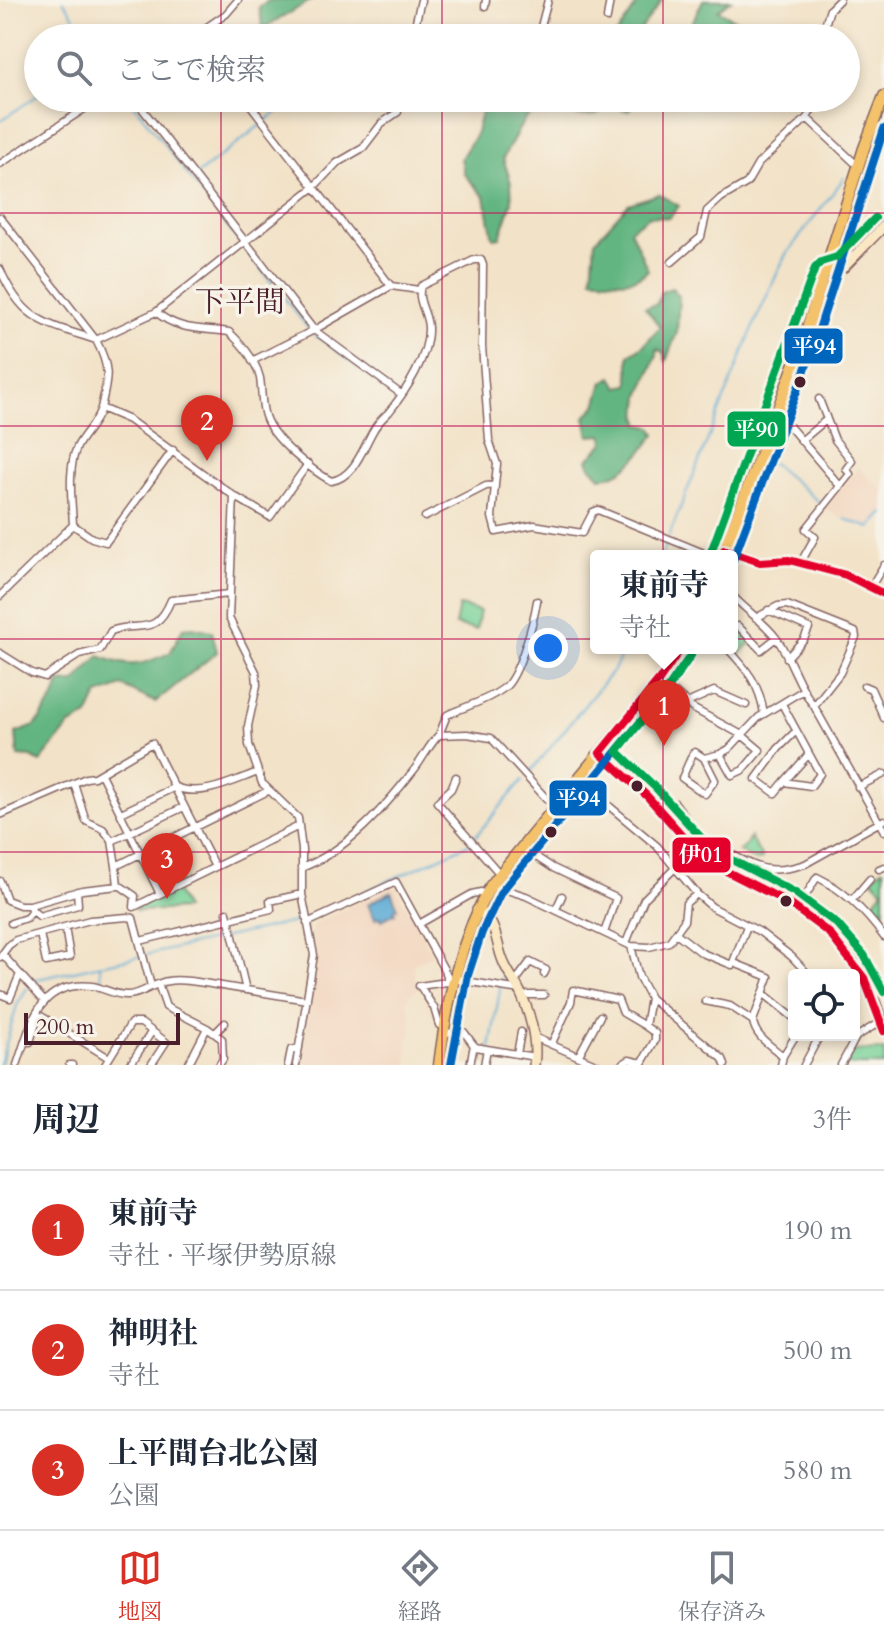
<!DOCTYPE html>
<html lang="ja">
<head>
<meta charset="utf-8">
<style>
	:root { --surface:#fff; --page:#f2f2f3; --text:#1f2937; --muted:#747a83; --line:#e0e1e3; --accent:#d93025 }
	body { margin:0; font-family:Cardo,"Noto Serif JP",serif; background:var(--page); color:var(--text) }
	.controls { position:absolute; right:24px; bottom:24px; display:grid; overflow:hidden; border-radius:8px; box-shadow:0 4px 12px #0003 }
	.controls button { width:72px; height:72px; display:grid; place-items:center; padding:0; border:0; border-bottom:2px solid var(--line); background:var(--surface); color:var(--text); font:40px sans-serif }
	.scale { position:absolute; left:24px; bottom:20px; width:156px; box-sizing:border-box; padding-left:8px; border:4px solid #4a1f2b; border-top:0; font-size:22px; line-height:28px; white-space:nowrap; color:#4a1f2b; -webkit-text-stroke:6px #f7f3e8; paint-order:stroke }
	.you { position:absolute; left:548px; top:648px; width:28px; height:28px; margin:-20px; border:6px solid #fff; border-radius:50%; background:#1a73e8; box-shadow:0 0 0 12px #1a73e833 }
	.badge { display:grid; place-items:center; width:52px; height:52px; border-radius:50%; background:var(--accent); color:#fff; font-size:26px; font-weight:700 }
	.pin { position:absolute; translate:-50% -66px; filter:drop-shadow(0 2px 4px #0008) }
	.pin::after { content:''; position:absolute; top:42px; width:28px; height:24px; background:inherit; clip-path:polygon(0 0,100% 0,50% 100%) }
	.popup { position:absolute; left:590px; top:550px; width:148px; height:104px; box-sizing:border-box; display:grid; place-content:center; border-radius:8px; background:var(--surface); filter:drop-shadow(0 2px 6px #0005); font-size:26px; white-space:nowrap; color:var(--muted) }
	.popup b { font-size:30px; color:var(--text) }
	.popup::after { content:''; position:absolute; left:50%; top:100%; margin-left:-16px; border:16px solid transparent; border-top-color:var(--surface) }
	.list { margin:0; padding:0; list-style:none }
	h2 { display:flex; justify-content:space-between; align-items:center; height:104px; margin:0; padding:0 32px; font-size:34px }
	h2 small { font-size:26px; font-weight:400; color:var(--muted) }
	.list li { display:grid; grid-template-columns:52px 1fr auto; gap:24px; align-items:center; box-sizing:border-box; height:120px; padding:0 32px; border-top:2px solid var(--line) }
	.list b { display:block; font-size:30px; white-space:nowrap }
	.list p { margin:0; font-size:26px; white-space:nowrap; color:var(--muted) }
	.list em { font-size:26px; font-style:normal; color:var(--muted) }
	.icon { flex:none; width:44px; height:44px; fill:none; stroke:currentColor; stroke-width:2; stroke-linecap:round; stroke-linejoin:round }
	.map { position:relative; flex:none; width:884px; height:1065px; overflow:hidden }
	.search { position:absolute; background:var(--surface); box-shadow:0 4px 12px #0003; left:24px; right:24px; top:24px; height:88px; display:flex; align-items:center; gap:20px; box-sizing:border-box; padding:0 28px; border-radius:44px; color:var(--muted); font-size:30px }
	.sheet { height:464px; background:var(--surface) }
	nav { display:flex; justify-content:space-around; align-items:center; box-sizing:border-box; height:112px; border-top:2px solid var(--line); background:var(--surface); font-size:22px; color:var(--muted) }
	nav a { display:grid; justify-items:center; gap:4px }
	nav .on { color:var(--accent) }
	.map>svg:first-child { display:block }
</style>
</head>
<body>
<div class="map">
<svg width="884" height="1065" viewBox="0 0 884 1065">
	<rect width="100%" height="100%" fill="#f7f3e8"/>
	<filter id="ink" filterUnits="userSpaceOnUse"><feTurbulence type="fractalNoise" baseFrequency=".0125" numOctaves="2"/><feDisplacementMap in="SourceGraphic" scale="16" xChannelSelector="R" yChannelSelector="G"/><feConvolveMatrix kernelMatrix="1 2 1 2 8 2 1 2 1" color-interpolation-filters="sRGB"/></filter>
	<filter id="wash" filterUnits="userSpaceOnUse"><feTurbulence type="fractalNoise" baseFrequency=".006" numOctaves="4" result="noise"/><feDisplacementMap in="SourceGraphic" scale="32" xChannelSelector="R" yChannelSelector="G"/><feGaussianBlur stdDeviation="1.8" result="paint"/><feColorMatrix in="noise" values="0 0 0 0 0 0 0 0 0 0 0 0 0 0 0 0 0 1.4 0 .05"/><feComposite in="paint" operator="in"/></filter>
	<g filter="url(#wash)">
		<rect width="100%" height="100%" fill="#f2e2c7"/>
		<path fill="#f2d5bd" d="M858 468 884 490V511L868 528 845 518 843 520 824 508Z
			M393 886 396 887 432 955 413 965 418 990 408 994 409 998 406 999 410 1012 412 1035 408 1038V1065H299L317 959 311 931 314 924Z"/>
		<path fill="#79d399" stroke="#627962" stroke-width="2" d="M459 606 480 611 476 630 455 625Z
			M738 628 752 642 737 656 729 648H732V630Z
			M750 837 762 858V859L754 860 739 851 745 847Z
			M882 869H884V913L874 902 883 890 872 879Z
			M175 889 185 909 136 911 135 908Z
			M884 1050V1065H843L851 1051Z"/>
		<path fill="#62b581" stroke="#566a56" stroke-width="2" d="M270 0H312L263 28 259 7Z
			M640 0H662L635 38H614Z
			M703 0H731L718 10 741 23 747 29V37L729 38 709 23 704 24 700 38H685Z
			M485 98H551L524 120 503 158 511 183 512 202 500 237 493 238 485 197 464 174 461 158 475 136Z
			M603 98H643L628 111 610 104 597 115 578 116 573 112 576 107 598 109Z
			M659 194 679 206 669 218 649 216 630 230 648 270C634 286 611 280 592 278L595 241 628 204Z
			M672 288 679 296 677 332 666 361 663 352 657 349V355L640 396 638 416 641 425 652 427 656 434C641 453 626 476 600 477L590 466 588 459 604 443 603 435 589 436 585 417 596 406 603 382 612 377 618 387 629 385V355L643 346 660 327 645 307 657 304 661 292Z
			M193 627 212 631 217 652 155 702 122 686 98 695 88 716 70 725 40 762 31 757 18 756 16 733 35 726 53 700 60 683 75 682 99 656C133 669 137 666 170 653L183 628Z"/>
		<path fill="#5babd5" stroke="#526580" stroke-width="2" d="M391 892 398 908 394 910 395 913 382 920 380 917 375 919 368 904Z"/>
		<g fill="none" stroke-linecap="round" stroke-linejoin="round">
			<path stroke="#5babd5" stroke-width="2" d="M63 0 88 38
				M129 98 239 242
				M0 121 38 95
				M876 138 884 128
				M198 174 295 98
				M243 247 309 329
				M314 334 396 396
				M766 458 824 506
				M845 519 870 528 884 513
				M669 536 756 320 785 256 844 178
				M661 556 667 542
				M528 775 615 668 625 648
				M473 839 523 780
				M100 966 102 986
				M32 984 38 979 303 920 469 844
				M490 1048 503 972
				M0 1065 17 1005 27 988"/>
		</g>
	</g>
	<g filter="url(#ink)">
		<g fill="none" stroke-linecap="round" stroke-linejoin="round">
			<defs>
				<path id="street" d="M485 6 486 0
					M607 18 610 0
					M191 38 226 14 238 0
					M412 38 421 0
					M538 38 548 0
					M821 38 830 9 839 0
					M134 98 314 330 401 394
					M245 98 391 286 419 290
					M807 118 858 166
					M0 164 101 98
					M0 217 96 340 156 312C178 331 201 328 229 332 242 344 256 361 260 378 262 391 261 404 265 416 272 439 310 469 331 481 354 478 363 448 373 431 377 423 383 418 389 412 406 391 429 356 428 328 428 313 416 301 421 286L474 260H481L483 265 482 346 489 440 497 464 492 517 496 532 534 525 582 533 593 512 598 510 711 556
					M672 262 701 237 707 211 721 198 747 183 758 164 807 118 818 98
					M0 269C23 322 45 323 96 340 111 369 108 378 101 408L129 420 234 496 229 618 256 672 257 685 248 726 249 745 262 783 298 818 302 850V894L314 955 296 1065
					M156 312 313 188 337 163 363 148 382 123 398 112V98
					M252 361 314 330 391 286
					M776 415 784 420 840 486
					M801 441 826 420
					M234 496 270 517 308 464
					M425 517 486 486 495 485
					M73 525 92 538 106 542 173 450
					M801 562 815 537 806 529 850 474 846 469 852 461 835 440 819 399
					M870 588 884 565
					M732 595C746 611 765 622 777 639 792 660 798 686 814 706L884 831
					M0 596 73 525C72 501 67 470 77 447 84 433 96 424 101 408
					M768 610 809 628 804 639 787 658
					M756 618 778 606 787 605 855 632 856 637 840 673 814 706
					M732 628 738 626 761 650 776 638
					M727 648C747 669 760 685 764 714
					M0 653 32 673 45 677 79 655 100 650 111 631C139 620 155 639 171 600L229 594
					M660 679 692 708 742 735 729 749 720 754
					M864 686 871 689 884 718
					M687 703 714 691 746 705
					M782 704 820 774 811 786 784 782 775 793 756 779 778 749 796 731
					M439 735 447 715C466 706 487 701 504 688 519 677 534 620 537 601
					M704 758 715 780 705 794 682 778 693 753 695 752 704 758 720 754 732 775 743 770 760 750 742 735 759 717 802 691
					M101 774 160 894 299 826
					M456 777 451 789 437 802 499 873
					M578 780 657 846 697 894 712 907 760 932 792 957 809 975
					M784 782 809 754
					M74 783 86 821 103 829 112 841
					M858 787 884 774
					M121 813 175 787C201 798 233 781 258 772
					M0 815 86 778 94 777 152 743 215 867
					M673 826 685 816 675 803
					M521 847 553 868 616 898 604 933
					M701 855 706 847 711 845C750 860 758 879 805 864L884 820
					M116 866 112 841 184 807
					M301 868C347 851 384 808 414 770 422 760 431 742 439 735L467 734 491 738 554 807
					M879 869 884 867
					M0 881 7 900 20 905H30
					M491 885 526 896 631 946 649 947 669 942 684 921 686 903 697 894
					M122 887 135 896 134 907 160 894
					M852 900 870 879
					M798 908 817 877C844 890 866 912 884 937
					M556 909 562 896
					M33 911 39 916 78 905 77 891
					M227 912 246 990
					M11 923 26 918 33 911 30 905 82 890 118 886 116 866 268 791
					M307 923 396 882 447 975V982L452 984
					M419 924 472 894 481 892 485 895
					M676 933 702 953 732 965 747 926
					M40 934 46 962 70 957 65 927
					M140 941 271 909 270 901 302 894
					M626 943 644 899 676 867
					M2 954 44 1001
					M0 957 9 945 16 940 90 920 128 917 133 918 151 986
					M734 963 769 977 753 1021C755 1037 771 1046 783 1056
					M453 979 520 990
					M515 982 530 962 546 970 544 974
					M158 984 166 1007 207 1028 188 1065
					M419 986 447 982
					M420 986 434 1008 439 1025 444 1027
					M871 991 884 987
					M763 993 794 1018
					M0 994 10 998 20 974
					M521 995H544
					M650 998 723 1059 725 1065
					M705 1001 730 1006 753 1021
					M207 1028 222 1039 223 1059 219 1065
					M215 1033 225 1023
					M443 1033 464 1032 475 1047 535 1057
					M534 1037 598 1065
					M25 1040 30 1042 37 1019 41 1016 109 1058
					M552 1043 571 1002 573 990 618 1000 623 1013 645 1026
					M517 1054 521 1032
					M579 1055 600 1016
					M17 1065C31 1024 38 981 92 986 104 988 116 996 128 995 142 995 153 983 168 981 182 978 202 983 216 985 247 990 277 995 307 1000
					M69 1065H72
					M105 1065 131 1023H141L166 1042 151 1065
					M130 1065 152 1031
					M288 1065 291 1050 299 1048
					M470 1065 474 1045
					M484 1065 487 1049
					M621 1065 629 1060 642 1063 655 1040V1033L645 1026 650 998 639 977 631 946
					M781 1065 783 1056 796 1035
					M804 1065 820 1035
					M841 1065 856 1037 883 1020"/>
				<path id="secondary" d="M826 273 844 267 884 226
					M724 550 760 562 789 560 846 575 884 594
					M600 753C622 771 643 790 662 812 675 827 687 845 703 856 733 878 769 889 799 909 842 937 873 981 884 1031
					M477 910C497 921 495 939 502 958 505 968 512 977 517 986 529 1008 538 1040 534 1065"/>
				<path id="primary" d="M722 556 801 347 864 148 884 96
					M439 1065C447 1002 459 941 491 885L660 679 681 648"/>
			</defs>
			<use href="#street" stroke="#856362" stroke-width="9"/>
			<use href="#secondary" stroke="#856362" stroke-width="12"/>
			<use href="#primary" stroke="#856362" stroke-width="13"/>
			<use href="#street" stroke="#fff" stroke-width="6"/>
			<use href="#secondary" stroke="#fae7c3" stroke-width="9"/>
			<use href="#primary" stroke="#f3c26a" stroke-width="10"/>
			<defs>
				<path id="bus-1" d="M724 550 760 562 789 560 846 575 884 594
					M600 753 647 796 697 852 726 871 787 902 829 933 864 978 884 1031
					M600 753 660 679 681 648"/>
				<path id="bus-2" d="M733 560 812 351 884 129
					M451 1065 468 975 482 932 501 892 669 687 691 655"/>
				<path id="bus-3" d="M711 552 815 268 821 262 837 257 875 218
					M691 655 669 687 617 751 656 788 705 842 732 860 794 892 837 924 864 955 884 992"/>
			</defs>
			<use href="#bus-1" stroke="#f7f3e8" stroke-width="14"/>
			<use href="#bus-2" stroke="#f7f3e8" stroke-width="14"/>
			<use href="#bus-3" stroke="#f7f3e8" stroke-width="14"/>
			<use href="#bus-1" stroke="#e4002b" stroke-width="8"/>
			<use href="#bus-2" stroke="#0065bd" stroke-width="8"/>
			<use href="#bus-3" stroke="#00a651" stroke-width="8"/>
		</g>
	</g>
	<path fill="none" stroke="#c2185b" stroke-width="2" stroke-opacity="0.55" d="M221 0V38M442 0V38M663 0V38M221 98V1065M442 98V1065M663 98V1065M0 213H884M0 426H884M0 639H884M0 852H884"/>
	<g fill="#4a1f2b" stroke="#f7f3e8" stroke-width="3">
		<circle cx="800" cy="382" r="7"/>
		<circle cx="637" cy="786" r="7"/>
		<circle cx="551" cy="832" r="7"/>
		<circle cx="786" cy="901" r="7"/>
	</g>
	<g text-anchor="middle" stroke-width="7" stroke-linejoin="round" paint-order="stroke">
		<g font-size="30" fill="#4a1f2b" stroke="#f7f3e8">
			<text x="240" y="312">下平間</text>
		</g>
	</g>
	<g stroke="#f7f3e8" stroke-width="3">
		<rect x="783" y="327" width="61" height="38" rx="8" fill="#0065bd"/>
		<rect x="726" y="410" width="61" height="38" rx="8" fill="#00a651"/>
		<rect x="548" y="779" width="60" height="38" rx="8" fill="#0065bd"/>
		<rect x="671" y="836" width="61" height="38" rx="8" fill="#e4002b"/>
	</g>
	<g font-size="22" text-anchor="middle" font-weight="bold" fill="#fff">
		<text x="814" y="354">平94</text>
		<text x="756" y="437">平90</text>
		<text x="578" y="806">平94</text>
		<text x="701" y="862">伊01</text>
	</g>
</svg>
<div class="controls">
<button><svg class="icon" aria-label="locate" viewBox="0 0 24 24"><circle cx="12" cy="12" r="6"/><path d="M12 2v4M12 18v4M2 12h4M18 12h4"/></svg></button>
</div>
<div class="scale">200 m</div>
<div class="you"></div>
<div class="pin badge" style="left:664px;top:746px">1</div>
<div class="popup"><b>東前寺</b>寺社</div>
<div class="pin badge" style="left:207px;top:461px">2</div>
<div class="pin badge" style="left:167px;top:899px">3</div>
<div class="search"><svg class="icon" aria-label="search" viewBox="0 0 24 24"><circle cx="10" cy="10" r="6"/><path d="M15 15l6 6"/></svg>ここで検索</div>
</div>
<section class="sheet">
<h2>周辺<small>3件</small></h2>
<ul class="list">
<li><span class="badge">1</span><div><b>東前寺</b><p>寺社 · 平塚伊勢原線</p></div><em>190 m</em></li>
<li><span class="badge">2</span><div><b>神明社</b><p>寺社</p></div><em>500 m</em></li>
<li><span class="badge">3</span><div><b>上平間台北公園</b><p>公園</p></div><em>580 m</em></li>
</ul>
</section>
<nav>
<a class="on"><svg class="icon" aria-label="map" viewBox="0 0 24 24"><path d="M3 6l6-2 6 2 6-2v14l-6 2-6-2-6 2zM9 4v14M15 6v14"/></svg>地図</a>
<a><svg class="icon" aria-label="directions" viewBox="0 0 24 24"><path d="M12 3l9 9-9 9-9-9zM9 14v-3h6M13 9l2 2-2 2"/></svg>経路</a>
<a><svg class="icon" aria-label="saved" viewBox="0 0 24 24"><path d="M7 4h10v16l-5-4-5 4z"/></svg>保存済み</a>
</nav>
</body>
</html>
